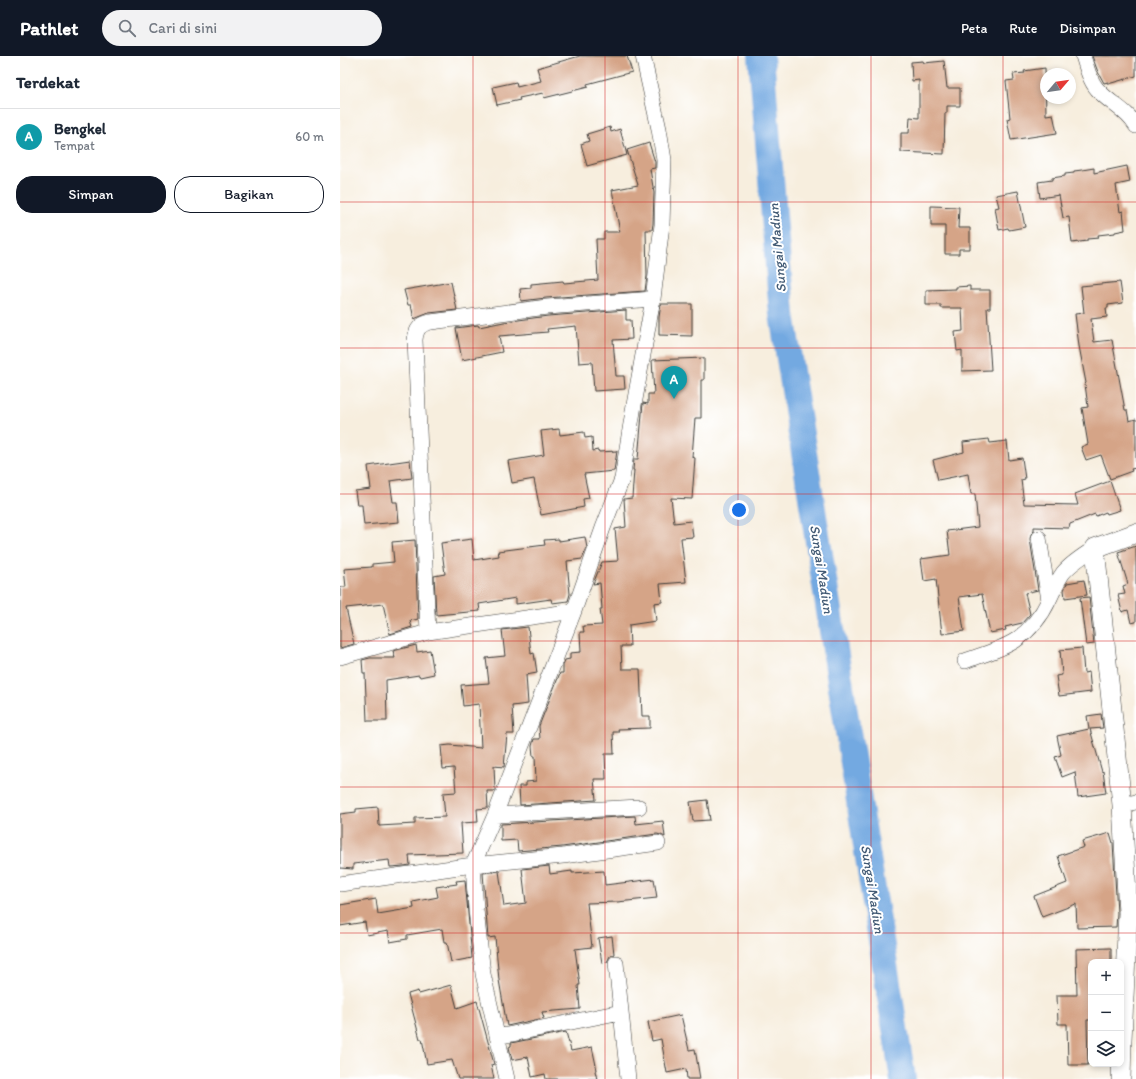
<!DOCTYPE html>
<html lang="id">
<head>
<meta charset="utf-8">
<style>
	:root { --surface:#fff; --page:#f2f2f3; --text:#1f2937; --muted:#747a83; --line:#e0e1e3; --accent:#111827 }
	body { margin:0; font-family:Itim,sans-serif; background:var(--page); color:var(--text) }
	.controls { position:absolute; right:12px; bottom:12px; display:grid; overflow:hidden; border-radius:8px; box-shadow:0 2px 6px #0003 }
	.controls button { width:36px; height:36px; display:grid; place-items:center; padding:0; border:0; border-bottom:1px solid var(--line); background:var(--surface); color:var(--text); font:20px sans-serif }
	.compass { position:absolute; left:700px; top:12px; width:36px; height:36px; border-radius:50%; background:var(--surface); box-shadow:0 2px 6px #0003; rotate:61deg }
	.you { position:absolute; left:399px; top:454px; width:14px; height:14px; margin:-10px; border:3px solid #fff; border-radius:50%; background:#1a73e8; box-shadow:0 0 0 6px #1a73e833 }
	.badge { display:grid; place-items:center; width:26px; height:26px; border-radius:50%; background:var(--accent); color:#fff; font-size:13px; font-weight:700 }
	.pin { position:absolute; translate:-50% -33px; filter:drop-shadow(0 1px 2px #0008) }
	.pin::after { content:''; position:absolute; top:21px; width:14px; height:12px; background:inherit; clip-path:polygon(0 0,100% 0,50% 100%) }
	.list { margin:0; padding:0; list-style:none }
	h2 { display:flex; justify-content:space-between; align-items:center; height:52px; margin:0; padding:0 16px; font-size:17px }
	h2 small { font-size:13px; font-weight:400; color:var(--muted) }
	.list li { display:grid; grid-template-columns:26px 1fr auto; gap:12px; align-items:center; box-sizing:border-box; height:56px; padding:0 16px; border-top:1px solid var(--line) }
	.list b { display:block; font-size:15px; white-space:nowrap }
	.list p { margin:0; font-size:13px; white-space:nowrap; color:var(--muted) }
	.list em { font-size:13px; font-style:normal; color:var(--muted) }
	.actions { display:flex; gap:8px; padding:12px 16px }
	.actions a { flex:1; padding:9px 0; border:1px solid var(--accent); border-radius:16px; text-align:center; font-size:14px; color:var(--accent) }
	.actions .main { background:var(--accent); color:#fff }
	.icon { flex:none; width:22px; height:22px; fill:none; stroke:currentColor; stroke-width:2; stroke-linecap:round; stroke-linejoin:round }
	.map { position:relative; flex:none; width:796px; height:1023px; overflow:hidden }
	header { display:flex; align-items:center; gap:24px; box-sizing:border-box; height:56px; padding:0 20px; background:var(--accent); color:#fff }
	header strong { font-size:19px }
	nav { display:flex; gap:22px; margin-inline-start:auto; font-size:14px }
	.search { width:280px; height:36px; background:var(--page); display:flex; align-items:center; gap:10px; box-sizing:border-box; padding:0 14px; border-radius:22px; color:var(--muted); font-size:15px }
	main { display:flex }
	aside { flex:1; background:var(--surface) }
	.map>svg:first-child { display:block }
</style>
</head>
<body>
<header>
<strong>Pathlet</strong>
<div class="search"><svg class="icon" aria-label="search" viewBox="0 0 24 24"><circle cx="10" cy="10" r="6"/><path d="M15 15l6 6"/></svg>Cari di sini</div>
<nav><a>Peta</a><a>Rute</a><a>Disimpan</a></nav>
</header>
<main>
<aside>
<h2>Terdekat<small></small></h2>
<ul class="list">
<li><span class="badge" style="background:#0f9aa8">A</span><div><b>Bengkel</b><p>Tempat</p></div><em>60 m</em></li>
</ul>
<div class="actions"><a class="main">Simpan</a><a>Bagikan</a></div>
</aside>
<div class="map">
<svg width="796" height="1023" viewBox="0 0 796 1023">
	<rect width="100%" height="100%" fill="#fff"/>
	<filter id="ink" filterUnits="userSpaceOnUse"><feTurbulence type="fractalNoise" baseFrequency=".025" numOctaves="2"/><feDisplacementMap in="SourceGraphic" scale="8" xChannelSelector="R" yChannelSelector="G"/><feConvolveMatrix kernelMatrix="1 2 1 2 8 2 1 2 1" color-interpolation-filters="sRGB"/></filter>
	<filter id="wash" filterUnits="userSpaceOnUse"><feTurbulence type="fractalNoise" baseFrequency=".012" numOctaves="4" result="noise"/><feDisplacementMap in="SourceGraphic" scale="16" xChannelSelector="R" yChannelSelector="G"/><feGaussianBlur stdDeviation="0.9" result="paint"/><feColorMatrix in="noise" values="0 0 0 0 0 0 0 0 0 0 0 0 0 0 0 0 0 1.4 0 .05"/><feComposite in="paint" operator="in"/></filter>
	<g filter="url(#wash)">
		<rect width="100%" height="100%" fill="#f7eede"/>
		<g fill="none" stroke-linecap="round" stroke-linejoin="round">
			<path stroke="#73a9e1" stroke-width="26" d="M421 0 442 258 563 1023"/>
		</g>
		<g id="blocks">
			<path fill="#d5a487" d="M240 0H287L292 16 247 28 248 31 204 42 203 37 179 42 180 44 157 49 153 31 176 26 177 31 201 25 197 12Z
				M752 0H796V20L768 28V26L764 27 758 16Z
				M583 5 584 7 604 5 607 32H620V50H607V57H605L604 98 561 96V77H569L570 61 579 62V24L572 25 571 6Z
				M705 12 706 59 713 58 717 77 671 84 667 63 670 62 666 25 674 24 673 18 685 17 684 15Z
				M270 71 271 76 280 73 287 99 247 110 241 88 249 85 247 78Z
				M309 87 315 106V112L310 113 314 137 313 168 312 174H306L307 220 305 235 206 242 181 245 180 233 191 232V228L223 225 224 227 258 224 256 183H264V176H280L272 134 298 129 287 94Z
				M787 110 790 126 776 129 780 156 783 155 785 174 775 176V177L758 179 759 182 747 183V185L732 187 729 161 723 162 719 139 700 142 698 126 712 124V122L725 120V118L734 117V115L742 114 754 112V117Z
				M678 135 685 171 669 174 668 172 659 174 655 152 659 151 656 139Z
				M591 150 619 151 618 172H630V193H619V198H605V170H591Z
				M111 226 117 254 89 257 74 263 71 249H68L64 234Z
				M780 226 783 247 768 249V252H766L767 261 751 263 754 286 772 284 785 354H787L789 365 796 363V412L791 413 792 415 770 423 761 399 746 404 741 391 748 388 742 352 748 351 745 328 746 327 739 290 735 258 744 257 741 230Z
				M630 230V234H650V252H647L651 314 622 315V294L617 295 615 276 623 275 622 252H601V249H586V234L616 233V231Z
				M321 248H352V280L319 279V261Z
				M286 254V264H291L292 283 273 284 276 320H284L285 333 254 335 252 306 239 307 236 270 207 273 208 276 159 280 162 296 122 304 116 272 138 269 139 271 164 266 208 260Z
				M364 302V324H361V362H355L352 401 355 402 352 443 331 442 334 467 351 465 353 481 341 482 346 526 320 528 322 546 314 547 316 565 289 569 290 590H281L282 613H300L302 660H310V672L278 673 279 676H273L274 698H265L266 723H254L256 744 180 749 179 730H186V726L196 725 195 700H193L192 690 194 683H200L199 670 220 617H223V609L225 604 230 603V597L241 596 240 576H244L243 570 262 569 260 553H262L260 527 253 528 262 506 278 505 275 473 286 471 284 443 292 442 294 414H293L294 403H298L303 347 308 348V338H314L312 304Z
				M219 373 220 379 244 376 245 382 252 381 253 395 258 394 259 396 277 395 274 415 244 418 249 442 243 443 244 451 201 459 194 423 172 427 168 405 204 399 201 375Z
				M649 383 650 387 667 385 669 404 682 402 685 423 681 424 684 448 738 449 735 438 770 425 780 454 767 458 766 456 756 460 755 458 730 468 729 472 694 471V475L691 478 690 483 698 534 685 537 690 558 682 567 665 571 666 574 650 577 642 538 619 541 624 575 602 578 596 523 584 525 581 503 610 499 607 475 638 471 635 438H631L628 418 598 424 593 404 624 396 623 386Z
				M70 404 72 422 50 425 53 446H57L59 466 24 469 22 449H17L15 435 31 433 28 410Z
				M245 481 247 492 242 503 227 505 230 538 228 545 212 547 211 543 176 548V542L139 548 140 555 96 559 94 520 105 518 101 487 132 483 134 504 159 500 158 495 205 489 204 484 219 483V485Z
				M75 484 78 563 70 565 72 571 50 578 43 548 6 552 14 588 0 592V531H6L4 513 32 511V508L54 506 52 486Z
				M796 490V566L791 567 788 554 782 556 778 539 785 538 783 530 788 528 778 496Z
				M744 524 747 539 725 542 724 534 727 527Z
				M749 541 754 588 746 589 740 542Z
				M188 571 191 598 194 597 197 617 186 619 188 648 172 650 174 678H167L164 711 154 710 155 734V735H147L148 752 137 753 138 766 121 767 123 797 69 799 70 809 64 810 50 811 49 804 13 808V813L0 812V758L16 756V753L38 751 39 770 75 768V762L105 761 103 737 116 736 114 712 103 713 101 690 110 689 141 692 139 648 123 650 121 629 149 627 146 602 165 600 162 574Z
				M76 589 77 596 90 594 94 618 80 621 79 619 46 624 47 665H27L25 617H23L22 604 30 602H55L53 595Z
				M742 592 744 617 749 616 751 636 719 640 716 620 722 619 720 594Z
				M761 658 763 672 750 673 762 716 763 715 766 737 738 741 735 716 722 721 715 701 721 699 717 680 749 673 747 660Z
				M367 744 370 764 353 765 350 746Z
				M295 760 296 768 323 765 325 781 321 779 317 778 222 791 178 795 177 784 161 785V768Z
				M770 777 773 787 777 857 776 871 737 872 736 848 702 861 694 840 727 827 718 800 744 791 742 785Z
				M209 810 210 818 232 815V817L264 815 265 829 314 823 317 842 277 846 247 847 252 891 235 893 240 929H238L240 953 202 956 204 962 167 970 159 924 155 881 148 882 143 817 159 815 164 850 186 847 182 813Z
				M125 824 132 902 111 906 107 886H104L102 873 67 879V883L50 886 48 875 27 879 25 866 0 870V849L36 843 38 858 74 852 73 846 98 841 96 831 117 828 116 825Z
				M272 880 274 898 270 900 267 906 262 907 258 882Z
				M771 892V906H751V964H747L748 1009H728L727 968H718L717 939H737L736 893Z
				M111 929 117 952 137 945 154 1008 151 1009 154 1023H118L112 1004 87 1008 82 983H80L68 938 78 935 79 938Z
				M341 959 349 994 355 993 360 1023H347L346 1013 327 1017 321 983 312 985 308 966Z
				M226 976 231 995 252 991 257 1014 255 1015 257 1023H206L205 1018 192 1021 188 1001 172 1004 169 991 171 990V987Z"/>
		</g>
	</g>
	<g filter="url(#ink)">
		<use href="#blocks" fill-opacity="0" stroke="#3d3c39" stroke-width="1"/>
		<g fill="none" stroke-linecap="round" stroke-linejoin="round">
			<defs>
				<path id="minor" d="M743 0C747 12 750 27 760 36 771 48 788 55 796 70
					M699 482 709 544
					M88 576 75 284C76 273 80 268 91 266L207 251 313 243
					M0 601 88 576 234 555
					M625 605C641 599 661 594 676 584 690 574 702 559 709 544 714 534 717 525 723 517 731 507 744 499 755 492
					M782 749 796 746
					M155 759 299 751
					M0 828 133 809 155 759 234 555 263 472 282 423 294 349 313 243 322 169 324 104 319 73 303 0
					M276 907 288 1023
					M157 981 281 956
					M167 1023 143 918 136 854 133 809 223 800 318 787"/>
				<path id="tertiary" d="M781 1023 782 984 788 857 782 749 755 492 796 477"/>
			</defs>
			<use href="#minor" stroke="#3d3c39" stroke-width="16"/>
			<use href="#tertiary" stroke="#3d3c39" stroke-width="20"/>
			<use href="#minor" stroke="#fff" stroke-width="15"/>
			<use href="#tertiary" stroke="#fff" stroke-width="19"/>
		</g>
	</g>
	<path fill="none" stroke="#d62828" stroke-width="1" stroke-opacity="0.55" d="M133 0V1023M265 0V1023M398 0V1023M531 0V1023M663 0V1023M0 146H796M0 292H796M0 438H796M0 585H796M0 731H796M0 877H796"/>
	<g text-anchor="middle" stroke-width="4" stroke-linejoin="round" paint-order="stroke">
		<g font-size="14" font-style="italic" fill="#435b75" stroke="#fff">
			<text transform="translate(437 192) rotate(-95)" y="5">Sungai Madiun</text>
			<text transform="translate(482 513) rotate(81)" y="5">Sungai Madiun</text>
			<text transform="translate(533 833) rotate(81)" y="5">Sungai Madiun</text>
		</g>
	</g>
</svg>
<div class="controls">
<button>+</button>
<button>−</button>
<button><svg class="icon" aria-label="layers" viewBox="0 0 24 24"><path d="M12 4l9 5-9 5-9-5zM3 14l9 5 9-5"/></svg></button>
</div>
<svg class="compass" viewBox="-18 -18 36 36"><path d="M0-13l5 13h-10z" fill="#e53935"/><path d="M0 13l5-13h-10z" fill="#747a83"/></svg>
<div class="you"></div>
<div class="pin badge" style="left:334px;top:343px;background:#0f9aa8">A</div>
</div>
</main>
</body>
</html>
